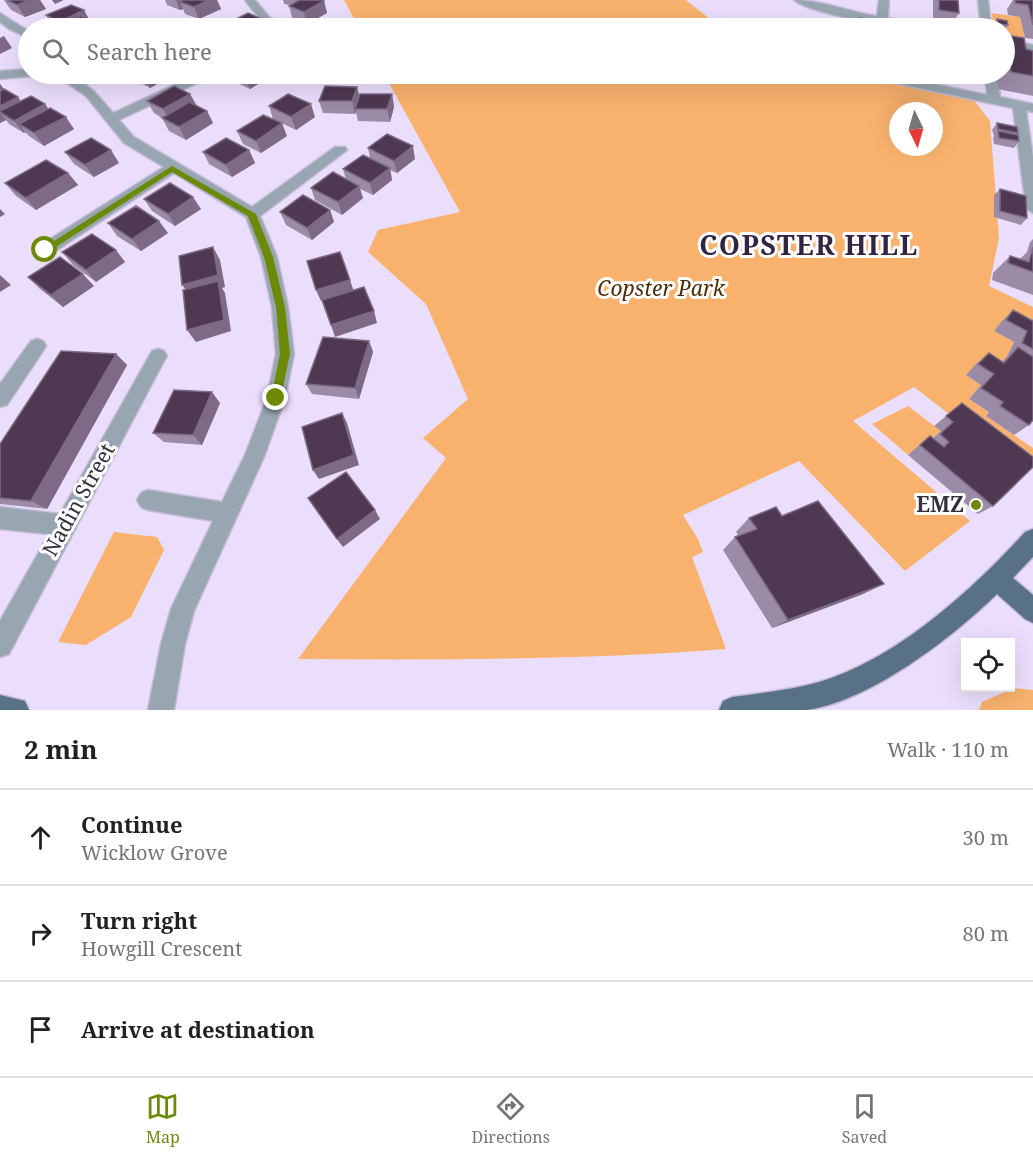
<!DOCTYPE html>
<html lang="en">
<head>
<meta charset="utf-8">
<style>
	:root { --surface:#fff; --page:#f6f6f6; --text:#202124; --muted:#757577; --line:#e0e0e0; --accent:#6c8a07 }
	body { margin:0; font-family:"Noto Serif",serif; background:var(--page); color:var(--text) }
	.controls { position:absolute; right:18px; bottom:18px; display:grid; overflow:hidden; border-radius:0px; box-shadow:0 6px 24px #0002 }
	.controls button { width:54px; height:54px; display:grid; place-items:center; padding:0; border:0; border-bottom:2px solid var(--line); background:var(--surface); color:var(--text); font:30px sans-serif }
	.compass { position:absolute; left:889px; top:102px; width:54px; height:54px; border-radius:50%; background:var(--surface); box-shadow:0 6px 24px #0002; rotate:175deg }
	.stop { position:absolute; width:18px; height:18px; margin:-14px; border:4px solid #6c8a07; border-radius:50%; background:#fff }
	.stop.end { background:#6c8a07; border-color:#fff; box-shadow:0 2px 6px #0008 }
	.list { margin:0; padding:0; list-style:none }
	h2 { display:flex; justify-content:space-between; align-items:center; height:78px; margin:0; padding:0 24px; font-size:26px }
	h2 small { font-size:20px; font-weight:400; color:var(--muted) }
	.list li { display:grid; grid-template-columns:39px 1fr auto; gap:18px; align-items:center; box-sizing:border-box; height:96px; padding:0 24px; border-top:2px solid var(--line) }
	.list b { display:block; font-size:22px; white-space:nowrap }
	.list p { margin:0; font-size:20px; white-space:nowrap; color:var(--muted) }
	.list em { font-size:20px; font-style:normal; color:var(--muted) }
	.icon { flex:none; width:33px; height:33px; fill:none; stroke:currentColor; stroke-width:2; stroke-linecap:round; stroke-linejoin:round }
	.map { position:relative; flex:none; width:1033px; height:710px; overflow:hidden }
	.search { position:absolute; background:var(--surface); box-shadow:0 6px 24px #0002; left:18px; right:18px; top:18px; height:66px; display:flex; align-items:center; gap:15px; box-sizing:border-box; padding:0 21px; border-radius:33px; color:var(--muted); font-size:22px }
	.sheet { height:366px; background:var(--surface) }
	nav { display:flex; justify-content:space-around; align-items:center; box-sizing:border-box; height:84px; border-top:2px solid var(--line); background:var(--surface); font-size:16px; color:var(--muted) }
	nav a { display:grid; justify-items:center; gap:3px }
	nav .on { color:var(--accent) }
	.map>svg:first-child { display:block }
</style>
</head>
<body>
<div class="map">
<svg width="1033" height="710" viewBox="0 0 1033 710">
	<rect width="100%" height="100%" fill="#eadefc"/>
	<path fill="#f9b26e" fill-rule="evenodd" d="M344 0H686L721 28H359Z
		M992 13 1020 17 1025 38 1005 34 1004 28 993 25Z
		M384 74H891L966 90 990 121 999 238 989 286 1033 307V318L1022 333 994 331 1014 342 1008 354 1033 369 966 375 981 385 969 399 989 412 986 416 1033 448V460L1023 471 914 387 853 421 970 521 905 571 799 461 683 515 698 539 703 552 692 557 726 649C584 660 440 660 298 659L446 458 423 438 468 399 426 304 368 252 378 230 460 212ZM898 111H934V147H898Z
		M908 406 941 431C930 441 919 446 908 455L872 424Z
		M114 532 157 537 164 550 131 617 86 645 58 642Z
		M1014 688 1033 690V710H979L982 702Z"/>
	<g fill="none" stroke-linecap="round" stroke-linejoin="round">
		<defs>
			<path id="minor" d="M245 0H255L269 17 291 28C269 30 257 17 245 0Z
				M794 0C822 0 849 12 877 16L879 0H889L888 18 925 25 930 28C907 31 811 14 794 0Z
				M978 0H988L991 28H981Z
				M0 13 28 31V38L9 29 0 22Z
				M1004 40 1033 45V51L1004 46Z
				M28 69V74H34L32 76 0 79V71Z
				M42 74C77 70 92 88 113 113L197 74H212L210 77 119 120 134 137 252 207 335 147H345L347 150 260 216 277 257 288 307 294 354 285 398 264 457 194 611 185 644 174 710H148L161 644 171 609 213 521 148 510 141 507 137 500 141 493 148 490 222 502 245 455 267 398 276 354 272 307 261 257 246 217 174 173 51 254H39L37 250 39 246 164 167 124 143 86 96 64 81 44 77Z
				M865 74H886L987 95 985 74H997L1000 97 1033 104V112L1026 110 1033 157V213L1026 208 1013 108 871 78Z
				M37 339 43 341 46 346 43 351 7 405 0 407V384L31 341Z
				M158 349 164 351 167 356 164 361 9 654 0 657V621L49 534 0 529V507L60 514 152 351Z"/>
			<path id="major" d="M1033 529V557L1013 578 1033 595V623L1025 619 997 594C952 638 870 701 807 710 779 710 747 710 719 710L723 701 732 697C769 692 810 688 844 673 911 645 977 585 1025 532Z
				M0 695 25 701 29 710H0Z"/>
		</defs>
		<use href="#minor" stroke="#c6bbd6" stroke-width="3"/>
		<use href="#major" stroke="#c6bbd6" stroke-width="3"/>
		<use href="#minor" fill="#98a6b1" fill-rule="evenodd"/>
		<use href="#major" fill="#587186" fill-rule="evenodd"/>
	</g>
	<path fill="#9c8ba6" d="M4 0H40L46 9 25 17 11 10Z
		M165 0H217L221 9 199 19 185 14 183 9 180 10 167 5Z
		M283 0H322L324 1 327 13 307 24 292 18 289 5 284 4Z
		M933 0H958L959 13 952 25 933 22Z
		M1013 0H1033V39L1025 38 1020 17 1008 15 1007 9Z
		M46 15 89 19 97 26 108 28H53Z
		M997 19 1008 25 1005 30V28H993V25Z
		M230 22 270 28H233Z
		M1006 35 1026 49 1033 51V96L998 89 997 74H1005V36Z
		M131 74H175L150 88 135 80Z
		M230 74H272L273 75 250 89 233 81Z
		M289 74H310L301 79Z
		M0 84 4 90 21 101 45 104 48 109 74 129 44 146 29 136 25 132 24 133 9 124 6 120 0 123Z
		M357 87 359 96 392 94 394 107 390 122 358 121 356 112 355 114 323 113 319 101Z
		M147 101 196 106 207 111 213 123 186 140 169 131 162 118 154 113Z
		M269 106 315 117 296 130 273 119Z
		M997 123 1018 133 1017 135 1019 141 1014 148 994 144 993 138 994 136 992 130Z
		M237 131 287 136 261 153 243 144Z
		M368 148 415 159 397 173 390 170 392 180 373 195 360 189 363 198 342 215 315 200 311 188 346 179 343 169 370 158Z
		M249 150 255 163 232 177 209 164 203 152Z
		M65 152 119 163 94 177 74 164Z
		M68 173 78 185 36 210 16 196 5 183Z
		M1000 189 1027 218 1021 225 994 217V195Z
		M144 199 201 209 175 226 152 211Z
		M330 210 334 222 312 240 286 225 280 212Z
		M108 223 168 233 141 251 117 236Z
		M1033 239V295L992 280 993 273 1010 256 1020 259 1027 252 1030 242Z
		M62 252 125 262 96 282 73 265Z
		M28 277 94 286 63 307 40 289Z
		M1013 310 1032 320 1033 318V420L1029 425 1014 435 986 416 989 412 969 399 981 385 966 375 976 364 989 353 1002 362 1009 354H1008L1014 342 994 331 1001 322Z
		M369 341 373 352 359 399 312 394 306 384Z
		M116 354 127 365 47 509 0 504V444Z
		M220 403 202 445 164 442 153 433Z
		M962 403 993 506 978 514 908 455 930 436 933 438 941 431 934 426Z
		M749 518 863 594 772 628 723 550 735 537 739 536 736 532Z"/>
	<path fill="#7e6a84" d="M30 0H40L46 9 25 17 17 5Z
		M52 0H64L55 4Z
		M176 0H202L180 2 183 9 180 10Z
		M209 0H217L221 9 199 19 194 7Z
		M324 1 327 13 307 24 304 12Z
		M84 10 91 23 63 28 59 22Z
		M267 21 270 28H253Z
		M94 22 98 28H79Z
		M4 36 12 48 0 54V38Z
		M147 74H175L150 88 143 75Z
		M249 74H272L273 75 250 89 245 76Z
		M299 74H310L301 79Z
		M0 84 10 97 0 101Z
		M357 87 360 99 355 109 356 112 355 114 352 101Z
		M190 94 197 106 170 122 163 109Z
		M392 94 394 107 390 122 387 109Z
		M18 97 27 110 0 112V106Z
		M45 104 54 117 19 124 25 132 24 133 14 121Z
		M311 104 315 117 296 130 291 117Z
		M207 111 213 123 186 140 179 127Z
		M0 113 6 120 0 123Z
		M66 117 74 129 44 146 34 133Z
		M282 123 287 136 261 153 256 141Z
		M413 146 415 159 397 173 394 161Z
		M111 150 119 163 94 177 85 165Z
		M249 150 255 163 232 177 226 165Z
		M390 168 392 180 373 195 370 183Z
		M68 173 78 185 36 210 26 198Z
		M359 186 363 198 342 215 338 202Z
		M193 197 201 209 175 226 168 214Z
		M0 209 5 214 0 217Z
		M330 210 334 222 312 240 307 228Z
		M159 221 168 233 141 251 132 239Z
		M213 247 220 260 225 287 222 288 225 293 231 331 196 342 187 330 191 296 182 285Z
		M116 250 125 262 96 282 86 270Z
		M83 274 94 286 63 307 51 295Z
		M0 275 11 285 0 292Z
		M350 280 354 292 321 301 316 290Z
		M374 311 377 323 335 337 331 325Z
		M369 341 373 352 359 399 355 388Z
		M116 354 127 365 47 509 31 501Z
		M212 392 220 403 202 445 193 435Z
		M342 413 347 423 359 465 319 479 313 470Z
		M375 510 380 519 343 547 337 539Z
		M884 584 863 594 772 628 788 620Z"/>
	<path fill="#4f3851" stroke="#7e6a84" stroke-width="1.5" d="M7 0H30L17 5Z
		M183 0H209L194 7 180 2Z
		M299 0H322L324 1 304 12 289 6Z
		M939 0H958L959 13 939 10Z
		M1015 0H1033V25L1028 5 1015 3Z
		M71 5 84 10 59 22 46 15Z
		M248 13 267 21 253 28H245L230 22Z
		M81 16 94 22 79 28H58L55 27Z
		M860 18 917 28H858Z
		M336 19 356 26 353 28H319Z
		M997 19 1007 21 1008 25 998 24Z
		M210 20 229 28H193Z
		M99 25 108 28H91Z
		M1006 35 1024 38 1026 49 1033 51V76L1011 72Z
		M239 74H249L245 76Z
		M174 86 190 94 163 109 147 101Z
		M325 86 357 87 352 101H319Z
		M4 89 18 97 0 106V91Z
		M288 94 311 104 291 117 269 106Z
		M360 94H392L387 109H355Z
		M31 96 45 104 14 121 0 112V111Z
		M189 102 207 111 179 127 162 118Z
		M50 108 66 117 34 133 19 124Z
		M263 115 282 123 256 141 237 131Z
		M997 123 1017 127 1018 133 998 129Z
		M998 131 1018 135 1019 141 999 138Z
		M387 134 413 146 394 161 368 148Z
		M91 138 111 150 85 165 65 152Z
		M226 138 249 150 226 165 203 152Z
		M363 155 390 168 370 183 343 169Z
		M46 160 68 173 26 198 5 183Z
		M333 172 359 186 338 202 311 188Z
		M170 183 193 197 168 214 144 199Z
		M1000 189 1026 196 1027 218 1000 211Z
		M303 195 330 210 307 228 280 212Z
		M136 206 159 221 132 239 108 223Z
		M92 234 116 250 86 270 62 252Z
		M213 247 218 275 182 285 179 256Z
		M1033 247V272L1008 263 1010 256 1029 262Z
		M340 252 350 280 316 290 307 261Z
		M60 257 83 274 51 295 28 277Z
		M218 281 224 320 187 330 183 290Z
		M364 287 374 311 331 325 322 300Z
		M1013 310 1033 321V349L1022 343 1027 331 1006 320Z
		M323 337 369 341 355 388 306 384Z
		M1018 347 1033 357V420L1029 425 1000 406 1003 402 981 388 994 374 978 364 989 353 1004 363Z
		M61 351 116 354 31 501 0 498V444Z
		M174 390 212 392 193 435 153 433Z
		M962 403 1033 457V467L993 506 920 445 930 436 944 447 949 442 940 434 953 422 946 416Z
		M342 413 354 455 313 470 302 427Z
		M346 472 375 510 337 539 308 498Z
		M818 501 884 584 788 620 735 537 757 529 749 518 776 507 782 516Z"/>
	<path fill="#6c8a07" d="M172 166 256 214 273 257 285 307 290 354 280 401 276 402 271 398 280 354 276 307 264 257 248 216 172 172 48 252 40 250Z"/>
	<circle fill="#6c8a07" stroke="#fff" stroke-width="2" cx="976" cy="505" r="6"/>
	<g text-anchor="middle" stroke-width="6" stroke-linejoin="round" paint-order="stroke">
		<g font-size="21" font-style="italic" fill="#4d2c07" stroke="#fff">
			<text x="661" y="296">Copster Park</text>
		</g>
		<g font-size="21" fill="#352f3e" stroke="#fff">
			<text transform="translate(79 500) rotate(-61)" y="7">Nadin Street</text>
		</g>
		<g font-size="21" font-weight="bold" fill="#352f3e" stroke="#fff" text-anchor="end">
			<text x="964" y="512">EMZ</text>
		</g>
		<g font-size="27" font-weight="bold" letter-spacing="1.5" fill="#312541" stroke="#fff">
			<text x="809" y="255">COPSTER HILL</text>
		</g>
	</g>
</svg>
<div class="controls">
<button><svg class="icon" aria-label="locate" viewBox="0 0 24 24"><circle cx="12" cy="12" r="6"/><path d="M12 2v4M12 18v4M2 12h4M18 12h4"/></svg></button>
</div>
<svg class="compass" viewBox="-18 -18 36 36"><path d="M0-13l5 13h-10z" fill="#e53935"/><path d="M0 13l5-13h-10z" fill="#757577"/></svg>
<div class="stop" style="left:45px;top:250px"></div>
<div class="stop end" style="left:276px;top:398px"></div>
<div class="search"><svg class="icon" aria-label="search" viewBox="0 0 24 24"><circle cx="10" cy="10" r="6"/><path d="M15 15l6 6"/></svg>Search here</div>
</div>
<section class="sheet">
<h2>2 min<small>Walk · 110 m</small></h2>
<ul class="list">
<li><svg class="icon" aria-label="ahead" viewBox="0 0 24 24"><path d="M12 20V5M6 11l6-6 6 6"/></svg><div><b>Continue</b><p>Wicklow Grove</p></div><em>30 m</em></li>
<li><svg class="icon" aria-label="right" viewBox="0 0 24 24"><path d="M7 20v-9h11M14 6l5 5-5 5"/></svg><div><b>Turn right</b><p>Howgill Crescent</p></div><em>80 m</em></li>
<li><svg class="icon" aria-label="arrive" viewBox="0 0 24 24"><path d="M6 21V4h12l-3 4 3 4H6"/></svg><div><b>Arrive at destination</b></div></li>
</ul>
</section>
<nav>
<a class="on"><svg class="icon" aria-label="map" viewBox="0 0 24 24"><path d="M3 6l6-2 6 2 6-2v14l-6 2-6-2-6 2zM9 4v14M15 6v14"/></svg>Map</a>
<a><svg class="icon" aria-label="directions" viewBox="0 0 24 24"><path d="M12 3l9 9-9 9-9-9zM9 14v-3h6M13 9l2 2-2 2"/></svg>Directions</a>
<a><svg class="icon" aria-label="saved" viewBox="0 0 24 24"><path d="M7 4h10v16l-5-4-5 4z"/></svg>Saved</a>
</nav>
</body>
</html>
